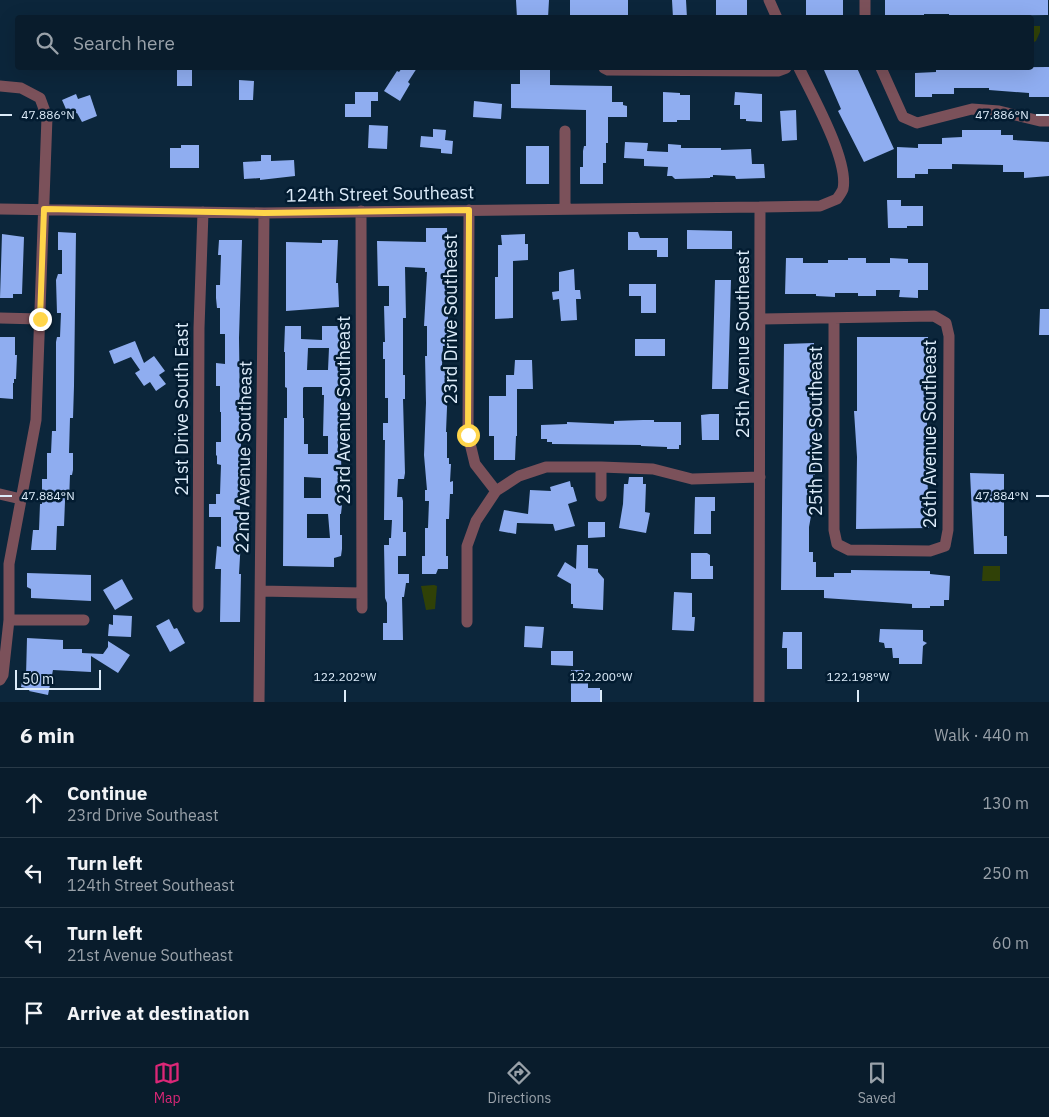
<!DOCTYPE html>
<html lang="en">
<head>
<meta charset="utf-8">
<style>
	:root { --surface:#091c2c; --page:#122534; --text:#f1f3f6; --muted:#99a1a9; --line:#293a48; --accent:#db2777 }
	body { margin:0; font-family:"IBM Plex Sans",sans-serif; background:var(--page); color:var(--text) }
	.scale { position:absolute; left:15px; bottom:12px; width:86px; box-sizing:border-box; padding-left:5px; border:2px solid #dcebf9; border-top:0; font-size:14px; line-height:18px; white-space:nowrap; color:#dcebf9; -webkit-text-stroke:4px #031c31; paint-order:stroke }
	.stop { position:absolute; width:15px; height:15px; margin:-11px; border:4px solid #ffd54a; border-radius:50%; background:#fff }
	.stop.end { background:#ffd54a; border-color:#fff; box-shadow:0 1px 5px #0008 }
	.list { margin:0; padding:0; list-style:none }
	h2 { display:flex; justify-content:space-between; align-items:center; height:65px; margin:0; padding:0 20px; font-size:21px }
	h2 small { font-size:16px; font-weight:400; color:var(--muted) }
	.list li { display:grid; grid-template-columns:32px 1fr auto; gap:15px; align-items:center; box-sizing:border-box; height:70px; padding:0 20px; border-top:1px solid var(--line) }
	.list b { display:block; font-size:19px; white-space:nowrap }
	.list p { margin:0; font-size:16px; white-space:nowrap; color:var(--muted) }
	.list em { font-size:16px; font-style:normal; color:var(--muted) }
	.icon { flex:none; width:28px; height:28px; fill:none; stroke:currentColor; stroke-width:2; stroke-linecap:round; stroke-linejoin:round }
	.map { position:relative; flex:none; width:1049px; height:702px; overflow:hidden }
	.search { position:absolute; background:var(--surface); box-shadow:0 5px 20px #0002; left:15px; right:15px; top:15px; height:55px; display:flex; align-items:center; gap:12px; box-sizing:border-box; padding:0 18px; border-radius:5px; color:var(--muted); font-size:19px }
	.sheet { height:345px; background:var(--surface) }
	nav { display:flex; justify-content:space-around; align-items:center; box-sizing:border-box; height:70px; border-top:1px solid var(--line); background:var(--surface); font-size:14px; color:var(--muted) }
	nav a { display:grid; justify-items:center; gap:2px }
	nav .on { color:var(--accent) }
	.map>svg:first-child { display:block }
</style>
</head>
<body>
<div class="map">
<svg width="1049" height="702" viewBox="0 0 1049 702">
	<rect width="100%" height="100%" fill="#0c263b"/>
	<path fill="#304107" d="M1032 26H1040V32L1036 41 1032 43Z
		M983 566H1000V581H982Z
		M434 585 437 586 435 609 426 610 421 586Z"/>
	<path fill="#8fadf0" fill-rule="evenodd" d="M516 0H549L548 18H517Z
		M570 0H628V18L570 16Z
		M672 0H686L687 18H673Z
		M716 0H747V18H716Z
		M806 0H843V15L806 16Z
		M885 0H1048V15L949 16V14H924V18H885Z
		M1049 67V97H1029V93L989 90V88H954V94H932V97H915V73L936 72V68Z
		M177 68H192V86H177Z
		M402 68H417L408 82 410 84 400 101 384 91 397 71 399 72Z
		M520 68H550V85L612 86V102H623V105L627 106V117H608V143H606V163H603V184H580V167H583V151L584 146H586V110L511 108V84H520Z
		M831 68H857L894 149 864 162 838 111 841 109 824 70Z
		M239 80 254 81 253 100H239Z
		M355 92H378V101H371V117H345V104H355Z
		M663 92 680 93V95H690V120H677V122H663Z
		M735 92 762 94V122L746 121V119H740V105H734Z
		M76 94 78 99 90 95 97 116 82 122 77 113 69 116 62 100Z
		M474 101 502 104 501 119 473 117Z
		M796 110 797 140 782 141 780 111Z
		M369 125 388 126 387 149 368 148Z
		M433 129 446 130 445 140 453 141 452 154 441 153V149L420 147 421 136 433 137Z
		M962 130H1001V135H1013V140L1049 142V176L1024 178V172H1003V165L952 164V169H928V174H915V178H897V147L918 148V144H942V138L962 137Z
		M625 142 648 143 647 151 668 152V144L681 145V148H721V150L751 149 752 164H764L765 178 736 179 735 176 713 175V177H710V178L675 179 672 176H667L668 167 644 166V159L624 158Z
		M181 145H199V168H170V148H181Z
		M526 146H549V184H526Z
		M261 155H271V161L294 160 295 176 260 180V178L244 179 243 162 261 161Z
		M887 200H901V206H923V226H907V228H888Z
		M426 228H447L448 254H450V267H448V342H446V346H443L442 365H447L446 382 448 383 446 432H447V458H449V464H451L450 482 453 481V494H450L449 519H446V556H448V569H438L436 574H422V556H425V528H428L429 501H425V490H427L424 455 426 403 425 356H427V326H424L427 272H425V268L405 267 406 318H403V375H405V399H403L405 473 404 479H398L397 497H402L403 501V532H406V556H398V574H409V583H406L404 597H402L403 640H383V623H387V603L385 598 384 545H389V538H391L392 520H384L385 440H383V423H388V398H385V359H383V342H385L384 306H389V286H378L377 241 426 242Z
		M687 230 732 231V249H687Z
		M58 232 76 233 74 386 73 418H70L69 453H73V470L72 475H70L69 501H65L64 526H57L56 550H31L33 530H39L40 504H42V479H47V453H51L52 431H56V342L57 337H60L61 313H57L56 280 58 274H62V250H58Z
		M628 232H638L640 238H668V257H657V250H628Z
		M2 234 24 237 22 294H13V298H0Z
		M525 234V244H528V260L513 261V318L495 319V277H498V245H502L501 235Z
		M219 240H242L239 338 240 417H242L240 469V521L242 522 239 574H241L240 622H220L221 569H215L217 546 221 547V517H209V504H216V494H220L221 465 217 464V456L216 455V442H221V412H220V386H216V363L225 364V334H220V308H217L216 298V285H220L221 255H218Z
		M322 240H338L336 283H338L339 307 286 311V242L322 243Z
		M786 258H803V263H828V260H848V258H866V263H890V258L908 259V263H928V290H918V298L899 297 900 290H876V296H858V293H835V297L816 296V294H785Z
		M574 269 575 290H580L581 299H576L577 320 561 321 559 299 553 300 552 292 559 291V272Z
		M715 280H731L728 389H712Z
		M629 284H656V313H641V296H629Z
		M1040 309H1049V335H1039Z
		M285 326H301V339L322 340V326H341V409H344L343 426H338V449H340L341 454 342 505 341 514H340V535H342V549L341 556 334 558V567L283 566 284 418H287V388L285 387V352H284ZM308 348H329L328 370H307ZM304 387H322V395H324L323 436H328V454H308V444H304V418H303V388ZM304 477 321 478V498H304ZM307 514H328L330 538H307Z
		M0 337H15V355H17L16 379H14V383H13V399L0 398Z
		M857 337H928L929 387H928L927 396V464L929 528 856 529 857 457 854 411H857Z
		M635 339H665V356H635Z
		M135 341 144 363 154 356 165 371 159 375 166 384 156 391 150 382 144 386 135 373 140 370 131 357 114 364 109 351Z
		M814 343 815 433H813V457H815V475H813V505L809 527V552H813V562H816V577H834V573H851V570L930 571V574L950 576 949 600H944V606H930V608H912V604L824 598V590H781L784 344Z
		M515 360H532L533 389H517V436H516L515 460H494V436H489V396H506V375H514Z
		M710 414H719V440H702L701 415Z
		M643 420H654V422H681V445H679V449H667V447L641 446V445L552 444V442H547V439H541V425L567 424V422L614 424V421Z
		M970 473 1004 474V536H1007V554H974Z
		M629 477H643V484H646L645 512 650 513 646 533 619 528 623 504 624 484H628Z
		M570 481 571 487H573L577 501 568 504 575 526 555 531 553 524 517 523 516 534 499 531 504 510 528 514 530 490 551 491 550 487Z
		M695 497H715V511H711V534H694Z
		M588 522H605V537L588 538Z
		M577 545H588V568L598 569V572L604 579 603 610 573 608V604H571V584L557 576 565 562 576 569Z
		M691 553H707L710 555V566H713V579H691Z
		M27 573 91 575V601L31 598V589L27 587Z
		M122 579 133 599 115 610 103 590Z
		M674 592 692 593V617H695L694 631 672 630Z
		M113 615 132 616 131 637 108 636 109 624 113 625Z
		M169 619 174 629 177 628 185 643 170 652 156 626Z
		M525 626 544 627 542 648 524 647Z
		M880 629 923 630V641L927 643 923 646 922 664H899V658H893L892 648H885L884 643 879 642Z
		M783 632H802V669H787V648H782Z
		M27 638 63 640V649H82V653L103 654 108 647V641L130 655 118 673 91 656V672L53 670 48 695 29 691 30 689 21 687 23 676H26Z
		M551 651H573V666L551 665Z
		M571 670H584V683H588V688H600V702H571Z"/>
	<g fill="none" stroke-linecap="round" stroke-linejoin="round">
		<path stroke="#7b515a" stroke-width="11" d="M769 0 777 18
			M865 0V18
			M604 68 608 70 778 71 786 68
			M881 68 903 117 917 123 972 109 999 111 1040 121H1049
			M0 86 21 88 40 98 47 117 36 420 9 564V620L3 675 0 680
			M565 208V131
			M0 209 264 213 760 207
			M361 211 362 608
			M0 318 40 319
			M761 319 934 316 946 323 949 336 948 530 945 546 930 551 849 550 837 544 834 530V318
			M601 467V496
			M496 491 519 476 546 467H601L653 469 692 479 760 477
			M0 494 21 499
			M260 591 362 593
			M198 607 199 328 203 212
			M9 620H84
			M467 622V546L476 521 496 491 475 464 468 435 469 210
			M259 702 264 213
			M759 702 760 207 820 206 837 199C839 196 842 192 843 189 849 160 812 95 799 68"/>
	</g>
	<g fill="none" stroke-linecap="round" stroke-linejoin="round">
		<path stroke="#ffd54a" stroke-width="6" d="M40 319 44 209 264 213 469 210 468 435"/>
	</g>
	<path fill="none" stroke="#dcebf9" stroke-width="2" d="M0 115H12M1036 115H1049M0 496H12M1036 496H1049M345 690V702M601 690V702M858 690V702"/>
	<g text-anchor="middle" stroke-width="5" stroke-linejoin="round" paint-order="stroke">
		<g font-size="18" fill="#dcebf9" stroke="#031c31">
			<text transform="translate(380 194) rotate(-1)" y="6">124th Street Southeast</text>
			<text transform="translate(451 319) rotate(-90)" y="6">23rd Drive Southeast</text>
			<text transform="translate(743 344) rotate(-90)" y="6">25th Avenue Southeast</text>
			<text transform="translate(182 409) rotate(-90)" y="6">21st Drive South East</text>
			<text transform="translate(344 410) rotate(-90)" y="6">23rd Avenue Southeast</text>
			<text transform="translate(816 431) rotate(-90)" y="6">25th Drive Southeast</text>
			<text transform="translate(930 434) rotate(-90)" y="6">26th Avenue Southeast</text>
			<text transform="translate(244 457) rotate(-89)" y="6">22nd Avenue Southeast</text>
		</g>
	</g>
	<g font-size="12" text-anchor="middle" fill="#dcebf9" stroke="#031c31" stroke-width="5" stroke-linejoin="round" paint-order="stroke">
		<text x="48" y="119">47.886°N</text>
		<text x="1002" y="119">47.886°N</text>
		<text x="48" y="500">47.884°N</text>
		<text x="1002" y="500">47.884°N</text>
		<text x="345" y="681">122.202°W</text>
		<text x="601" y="681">122.200°W</text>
		<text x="858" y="681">122.198°W</text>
	</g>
</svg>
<div class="scale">50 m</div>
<div class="stop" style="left:468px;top:435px"></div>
<div class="stop end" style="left:40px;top:319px"></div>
<div class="search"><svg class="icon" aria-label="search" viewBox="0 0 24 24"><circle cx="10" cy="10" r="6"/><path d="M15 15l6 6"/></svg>Search here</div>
</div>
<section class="sheet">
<h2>6 min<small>Walk · 440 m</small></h2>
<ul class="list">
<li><svg class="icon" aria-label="ahead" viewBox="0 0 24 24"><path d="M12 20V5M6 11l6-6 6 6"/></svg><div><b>Continue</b><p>23rd Drive Southeast</p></div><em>130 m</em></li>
<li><svg class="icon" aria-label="left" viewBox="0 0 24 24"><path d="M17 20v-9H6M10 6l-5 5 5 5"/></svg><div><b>Turn left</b><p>124th Street Southeast</p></div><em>250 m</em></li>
<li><svg class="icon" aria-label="left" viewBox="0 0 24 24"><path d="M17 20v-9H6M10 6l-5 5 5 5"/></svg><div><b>Turn left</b><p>21st Avenue Southeast</p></div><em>60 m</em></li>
<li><svg class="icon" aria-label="arrive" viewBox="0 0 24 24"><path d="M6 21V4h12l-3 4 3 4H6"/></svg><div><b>Arrive at destination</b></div></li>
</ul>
</section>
<nav>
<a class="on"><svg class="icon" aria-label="map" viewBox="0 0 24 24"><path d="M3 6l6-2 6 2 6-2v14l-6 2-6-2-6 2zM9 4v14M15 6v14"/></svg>Map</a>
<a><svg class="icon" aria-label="directions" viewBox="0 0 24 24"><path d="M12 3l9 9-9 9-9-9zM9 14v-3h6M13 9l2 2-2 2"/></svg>Directions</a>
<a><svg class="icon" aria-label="saved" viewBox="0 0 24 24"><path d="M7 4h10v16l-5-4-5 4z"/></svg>Saved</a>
</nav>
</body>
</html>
